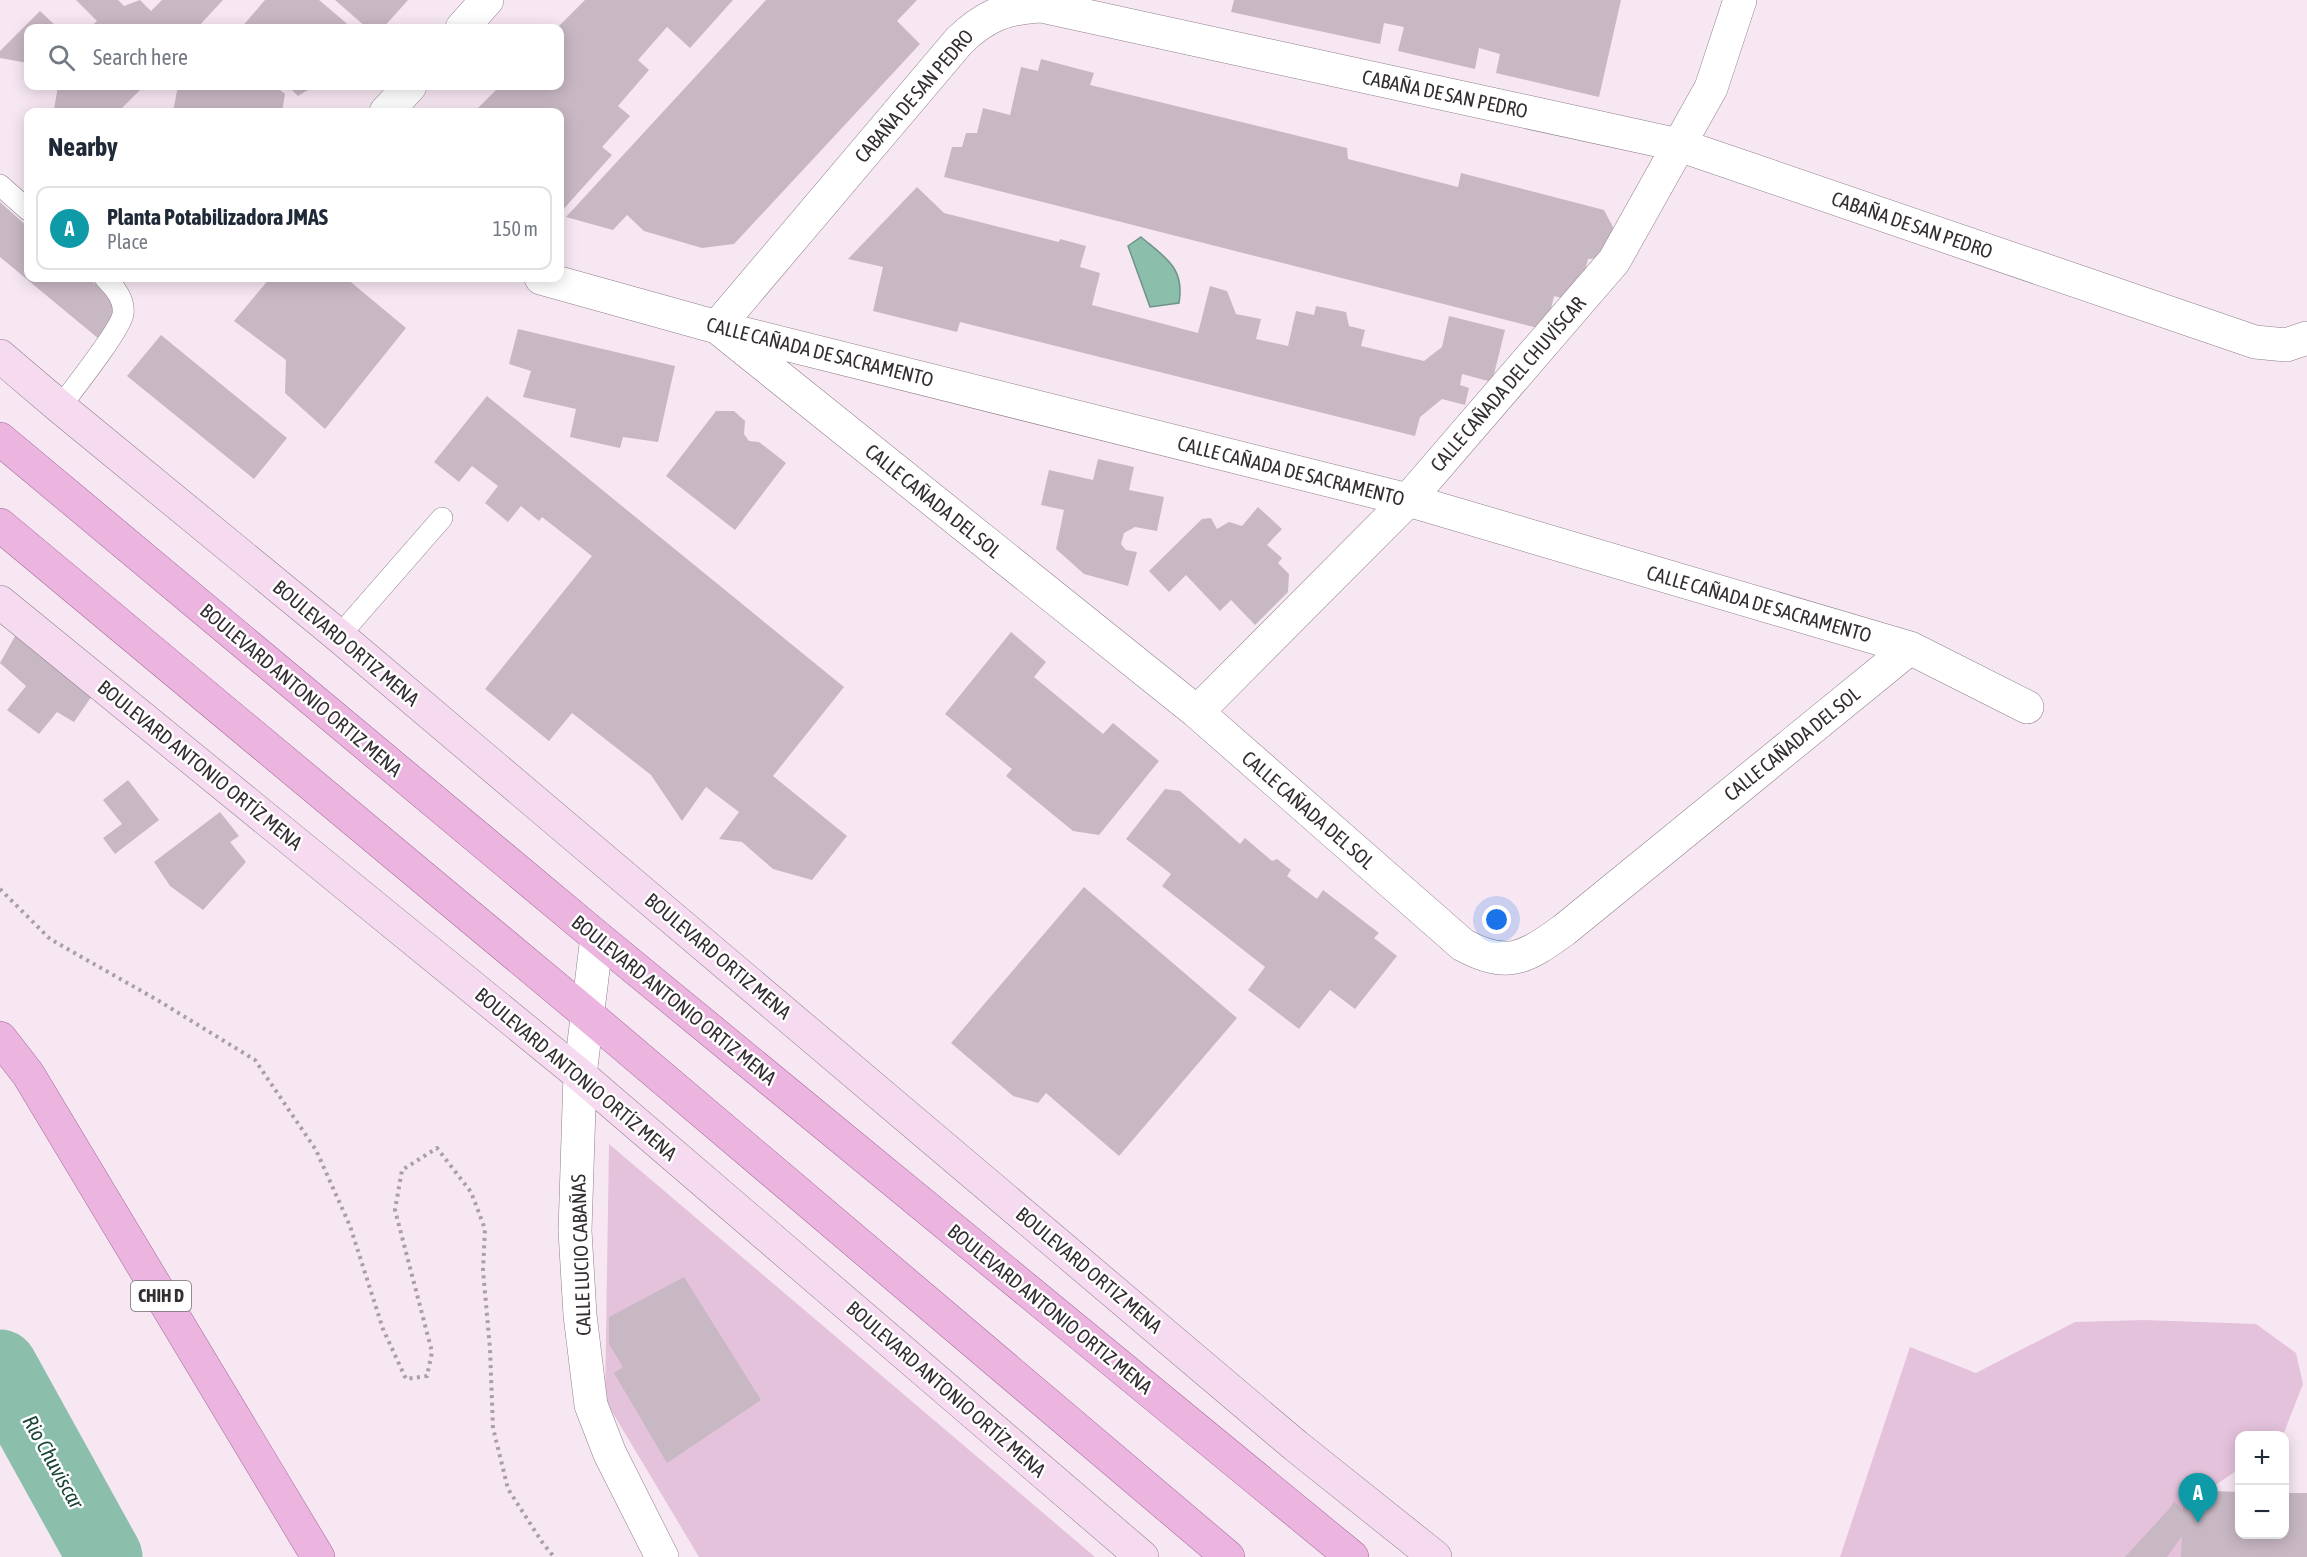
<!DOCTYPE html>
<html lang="en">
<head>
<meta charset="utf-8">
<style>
	:root { --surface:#fff; --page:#f2f2f3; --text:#1f2937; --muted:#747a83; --line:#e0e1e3; --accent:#34725e }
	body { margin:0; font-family:"Asap Condensed",sans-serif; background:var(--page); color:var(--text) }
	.controls { position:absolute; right:18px; bottom:18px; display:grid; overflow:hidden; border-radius:12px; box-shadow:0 3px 15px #0003 }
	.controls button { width:54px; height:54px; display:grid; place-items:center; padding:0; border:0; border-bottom:2px solid var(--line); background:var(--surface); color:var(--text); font:30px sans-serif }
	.you { position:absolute; left:1497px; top:920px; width:21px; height:21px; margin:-15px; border:4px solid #fff; border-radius:50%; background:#1a73e8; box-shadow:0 0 0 9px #1a73e833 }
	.badge { display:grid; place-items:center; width:39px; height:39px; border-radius:50%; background:var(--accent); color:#fff; font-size:20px; font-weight:700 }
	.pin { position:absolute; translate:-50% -50px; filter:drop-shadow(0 2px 3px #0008) }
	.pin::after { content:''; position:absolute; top:32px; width:21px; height:18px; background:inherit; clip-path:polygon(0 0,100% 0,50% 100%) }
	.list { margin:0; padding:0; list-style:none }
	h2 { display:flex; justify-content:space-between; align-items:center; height:78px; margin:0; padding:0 24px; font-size:26px }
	h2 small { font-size:20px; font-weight:400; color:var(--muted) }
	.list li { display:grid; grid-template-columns:39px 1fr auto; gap:18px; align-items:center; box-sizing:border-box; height:84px; margin:0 12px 12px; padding:0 12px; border:2px solid var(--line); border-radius:12px }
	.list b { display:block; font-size:22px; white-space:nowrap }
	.list p { margin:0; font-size:20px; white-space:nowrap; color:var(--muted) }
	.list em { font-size:20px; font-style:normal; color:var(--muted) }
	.icon { flex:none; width:33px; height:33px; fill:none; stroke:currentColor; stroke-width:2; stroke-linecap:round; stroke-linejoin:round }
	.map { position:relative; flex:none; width:2307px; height:1557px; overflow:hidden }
	.search { position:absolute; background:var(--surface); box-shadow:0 3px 15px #0003; left:24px; top:24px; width:540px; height:66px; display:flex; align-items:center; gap:15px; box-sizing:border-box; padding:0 21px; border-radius:12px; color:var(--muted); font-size:22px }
	.panel { position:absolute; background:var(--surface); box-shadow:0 3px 15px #0003; left:24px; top:108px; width:540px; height:174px; border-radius:12px }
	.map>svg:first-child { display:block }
</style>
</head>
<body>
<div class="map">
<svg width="2307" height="1557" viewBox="0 0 2307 1557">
	<rect width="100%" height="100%" fill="#f7e7f3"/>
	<path fill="#e4c2db" d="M609 1144 1095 1557H699L605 1400Z
		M2144 1320 2256 1324 2296 1353 2303 1384 2283 1435 2240 1436 2239 1469 2192 1501 2188 1557H1840L1910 1347 1976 1373 2075 1322Z"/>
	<path fill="#8bbeab" stroke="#719387" stroke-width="1.5" d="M1141 237C1166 258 1185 268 1179 303L1150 307 1128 246Z"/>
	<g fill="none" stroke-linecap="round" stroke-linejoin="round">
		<path stroke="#8bbeab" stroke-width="75" d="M0 1367 105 1557"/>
	</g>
	<path fill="#c8b8c4" d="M76 0H118L124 6 140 0 151 11 162 0H223L197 28H89L97 21Z
		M265 0H319L352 28H241Z
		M335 0H408L383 28H367Z
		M585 0H733L690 48 667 27 638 60 649 70 618 106 630 116 602 147 612 155 560 213V112H474L500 86H560V28H557Z
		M766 0H917L897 21 920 44 734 244 702 248 644 231 627 215 613 230 566 217Z
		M1234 0H1621L1599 97 1496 73 1500 54 1479 48 1475 69 1398 51 1404 27 1384 23 1380 44 1231 12Z
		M40 11 58 28H28V63L0 58V51Z
		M1041 59 1094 73 1090 85 1347 148 1348 159 1458 187 1461 173 1604 210 1613 227 1603 258 1588 259 1577 302 1554 296 1546 330 944 177 952 147H962L966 133H977L983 108 1010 115 1021 67 1038 71Z
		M58 86H144L118 112H73L54 109Z
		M182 86H275L285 94 282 112H173L177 91Z
		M288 86H314L298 96Z
		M917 187 944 213 1059 242 1060 239 1086 246 1080 267 1100 273 1092 305 1198 333 1210 286 1227 291 1236 314 1261 319 1256 339 1288 346 1296 311 1314 315 1316 306 1346 312 1349 326 1365 330 1361 346 1424 361 1442 347 1449 316 1505 330 1492 382 1462 374 1460 385 1469 388 1465 405 1442 399 1420 417 1415 436 960 322 957 332 873 311 883 267 848 259Z
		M0 202 28 227V278H88L115 300 105 344 0 257Z
		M270 278H346L406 328 325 429 285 393 286 360 234 321Z
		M518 329 675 366 658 442 623 437 620 448 570 437 576 409 523 397 531 371 509 364Z
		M161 335 287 438 254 479 127 376Z
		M487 396 844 687 773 776 847 836 812 880 773 869 742 842 719 839 739 812 706 787 682 821 651 775 572 713 549 741 485 689 592 556 542 517 539 521 521 506 508 522 485 503 498 486 472 466 459 482 434 462Z
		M716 411H734L745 421 744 434 749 441 759 442 786 463 735 530 666 476Z
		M1098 459 1134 467 1129 490 1164 497 1157 531 1135 527 1124 533 1121 544 1126 550 1137 552 1128 586 1084 574 1056 549 1064 510 1041 505 1049 470 1093 480Z
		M1258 507 1282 529 1267 545 1282 558 1278 563 1289 574 1288 592 1255 625 1231 600 1220 611 1186 575 1169 592 1149 571 1202 519 1211 518 1217 529 1229 522 1242 526Z
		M18 631 96 690 74 722 57 712 39 734 7 710 26 686 0 663Z
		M1011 632 1046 662 1034 677 1103 734 1113 723 1159 761 1099 835 1073 831 1006 776 1012 769 945 714Z
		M128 780 159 820 115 854 103 838 122 824 103 800Z
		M1165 789 1180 791 1240 844 1245 838 1272 861 1277 859 1291 870 1287 876 1317 899 1323 890 1379 933 1374 938 1397 956 1355 1009 1330 990 1299 1029 1248 990 1265 967 1162 886 1171 874 1126 839Z
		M220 812 239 836 230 842 246 862 203 910 170 886 154 862Z
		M1084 887 1237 1018 1119 1156 1046 1093 1038 1103 1013 1096 951 1043Z
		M684 1277 761 1400 667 1463 614 1373 623 1367 609 1344V1317Z
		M2183 1490 2240 1492V1534H2284V1493H2307V1557H2181L2182 1536 2167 1557H2125L2170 1508 2174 1501 2183 1511Z"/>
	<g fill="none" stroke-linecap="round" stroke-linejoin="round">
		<defs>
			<path id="lane" d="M0 185 28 210
				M60 407C72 391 121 329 123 314 125 299 114 287 105 278
				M339 636 442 518"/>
			<path id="street" d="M462 28 487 0
				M386 112 410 86
				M541 278 717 327 1408 500 1910 648 2027 707
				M1910 648 1564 930C1525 958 1508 969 1463 945L1197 712 717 327 959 41C985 16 1004 8 1041 6L1679 145 2255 342 2286 345 2307 338
				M1197 712 1408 500 1614 261 1711 88 1740 0
				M597 937 580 1075 575 1231 580 1315 591 1405 610 1454 662 1557"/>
			<path id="secondary" d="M0 356 60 407 339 636 1296 1446 1435 1557
				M0 602 580 1075 1142 1557"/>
			<path id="primary" d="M0 439 597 937 1352 1557
				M0 525 587 1014 1228 1557
				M0 1038 28 1074 318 1557"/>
		</defs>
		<use href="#lane" stroke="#8e7f8a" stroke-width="22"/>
		<use href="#street" stroke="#8e7f8a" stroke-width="34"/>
		<use href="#secondary" stroke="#8e7f8a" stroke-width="34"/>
		<use href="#primary" stroke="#a36696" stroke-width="34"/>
		<path stroke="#aa9ea7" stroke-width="4" stroke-dasharray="3 4.5" stroke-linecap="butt" d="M0 889 50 939 159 1001 255 1060 316 1150 350 1226 383 1329 406 1379 427 1376 432 1352 395 1210 402 1170 437 1148 471 1192 485 1229 483 1270 490 1349 493 1428 508 1489 542 1542 554 1557"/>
		<use href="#lane" stroke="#fff" stroke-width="21"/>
		<use href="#street" stroke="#fff" stroke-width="33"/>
		<use href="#secondary" stroke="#f5daf0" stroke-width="33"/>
		<use href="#primary" stroke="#ecb5e0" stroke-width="33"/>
	</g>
	<g text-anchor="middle" stroke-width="5" stroke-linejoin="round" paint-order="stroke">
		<rect fill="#fff" stroke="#716d70" stroke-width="1.5" x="131" y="1281" width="60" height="30" rx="4.5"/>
		<g font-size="18" font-weight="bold" fill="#342e33">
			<text x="161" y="1302">CHIH D</text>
		</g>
		<g font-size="20" fill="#342e33" stroke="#fff">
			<text transform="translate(1445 94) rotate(12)" y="7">CABAÑA DE SAN PEDRO</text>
			<text transform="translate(914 96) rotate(-49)" y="7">CABAÑA DE SAN PEDRO</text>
			<text transform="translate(1912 225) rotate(19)" y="7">CABAÑA DE SAN PEDRO</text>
			<text transform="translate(820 352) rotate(14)" y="7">CALLE CAÑADA DE SACRAMENTO</text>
			<text transform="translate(1508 384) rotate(-49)" y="7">CALLE CAÑADA DEL CHUVÍSCAR</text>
			<text transform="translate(1291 471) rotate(14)" y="7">CALLE CAÑADA DE SACRAMENTO</text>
			<text transform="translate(933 501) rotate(39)" y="7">CALLE CAÑADA DEL SOL</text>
			<text transform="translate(1759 604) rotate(16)" y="7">CALLE CAÑADA DE SACRAMENTO</text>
			<text transform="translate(346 643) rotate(40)" y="7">BOULEVARD ORTIZ MENA</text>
			<text transform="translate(301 690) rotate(40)" y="7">BOULEVARD ANTONIO ORTIZ MENA</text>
			<text transform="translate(1792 744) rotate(-39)" y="7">CALLE CAÑADA DEL SOL</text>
			<text transform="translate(200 765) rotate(39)" y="7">BOULEVARD ANTONIO ORTÍZ MENA</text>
			<text transform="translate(1308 810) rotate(41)" y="7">CALLE CAÑADA DEL SOL</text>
			<text transform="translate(718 956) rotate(40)" y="7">BOULEVARD ORTIZ MENA</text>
			<text transform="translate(674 1000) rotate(39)" y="7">BOULEVARD ANTONIO ORTIZ MENA</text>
			<text transform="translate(576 1074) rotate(40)" y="7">BOULEVARD ANTONIO ORTÍZ MENA</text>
			<text transform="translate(581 1255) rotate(-92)" y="7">CALLE LUCIO CABAÑAS</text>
			<text transform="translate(1089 1270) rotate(40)" y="7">BOULEVARD ORTIZ MENA</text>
			<text transform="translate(1050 1309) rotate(39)" y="7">BOULEVARD ANTONIO ORTIZ MENA</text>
			<text transform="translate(946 1389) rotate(41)" y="7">BOULEVARD ANTONIO ORTÍZ MENA</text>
		</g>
		<g font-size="21" font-style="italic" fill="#194537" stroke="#fff">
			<text transform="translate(53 1462) rotate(61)" y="7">Rio Chuviscar</text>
		</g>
	</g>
</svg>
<div class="controls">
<button>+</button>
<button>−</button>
</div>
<div class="you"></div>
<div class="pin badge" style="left:2198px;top:1523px;background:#0f9aa8">A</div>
<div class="search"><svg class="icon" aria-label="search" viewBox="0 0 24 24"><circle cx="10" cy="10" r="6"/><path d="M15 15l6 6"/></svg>Search here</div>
<section class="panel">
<h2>Nearby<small></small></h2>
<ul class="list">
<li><span class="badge" style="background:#0f9aa8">A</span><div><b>Planta Potabilizadora JMAS</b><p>Place</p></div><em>150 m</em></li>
</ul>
</section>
</div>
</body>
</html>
